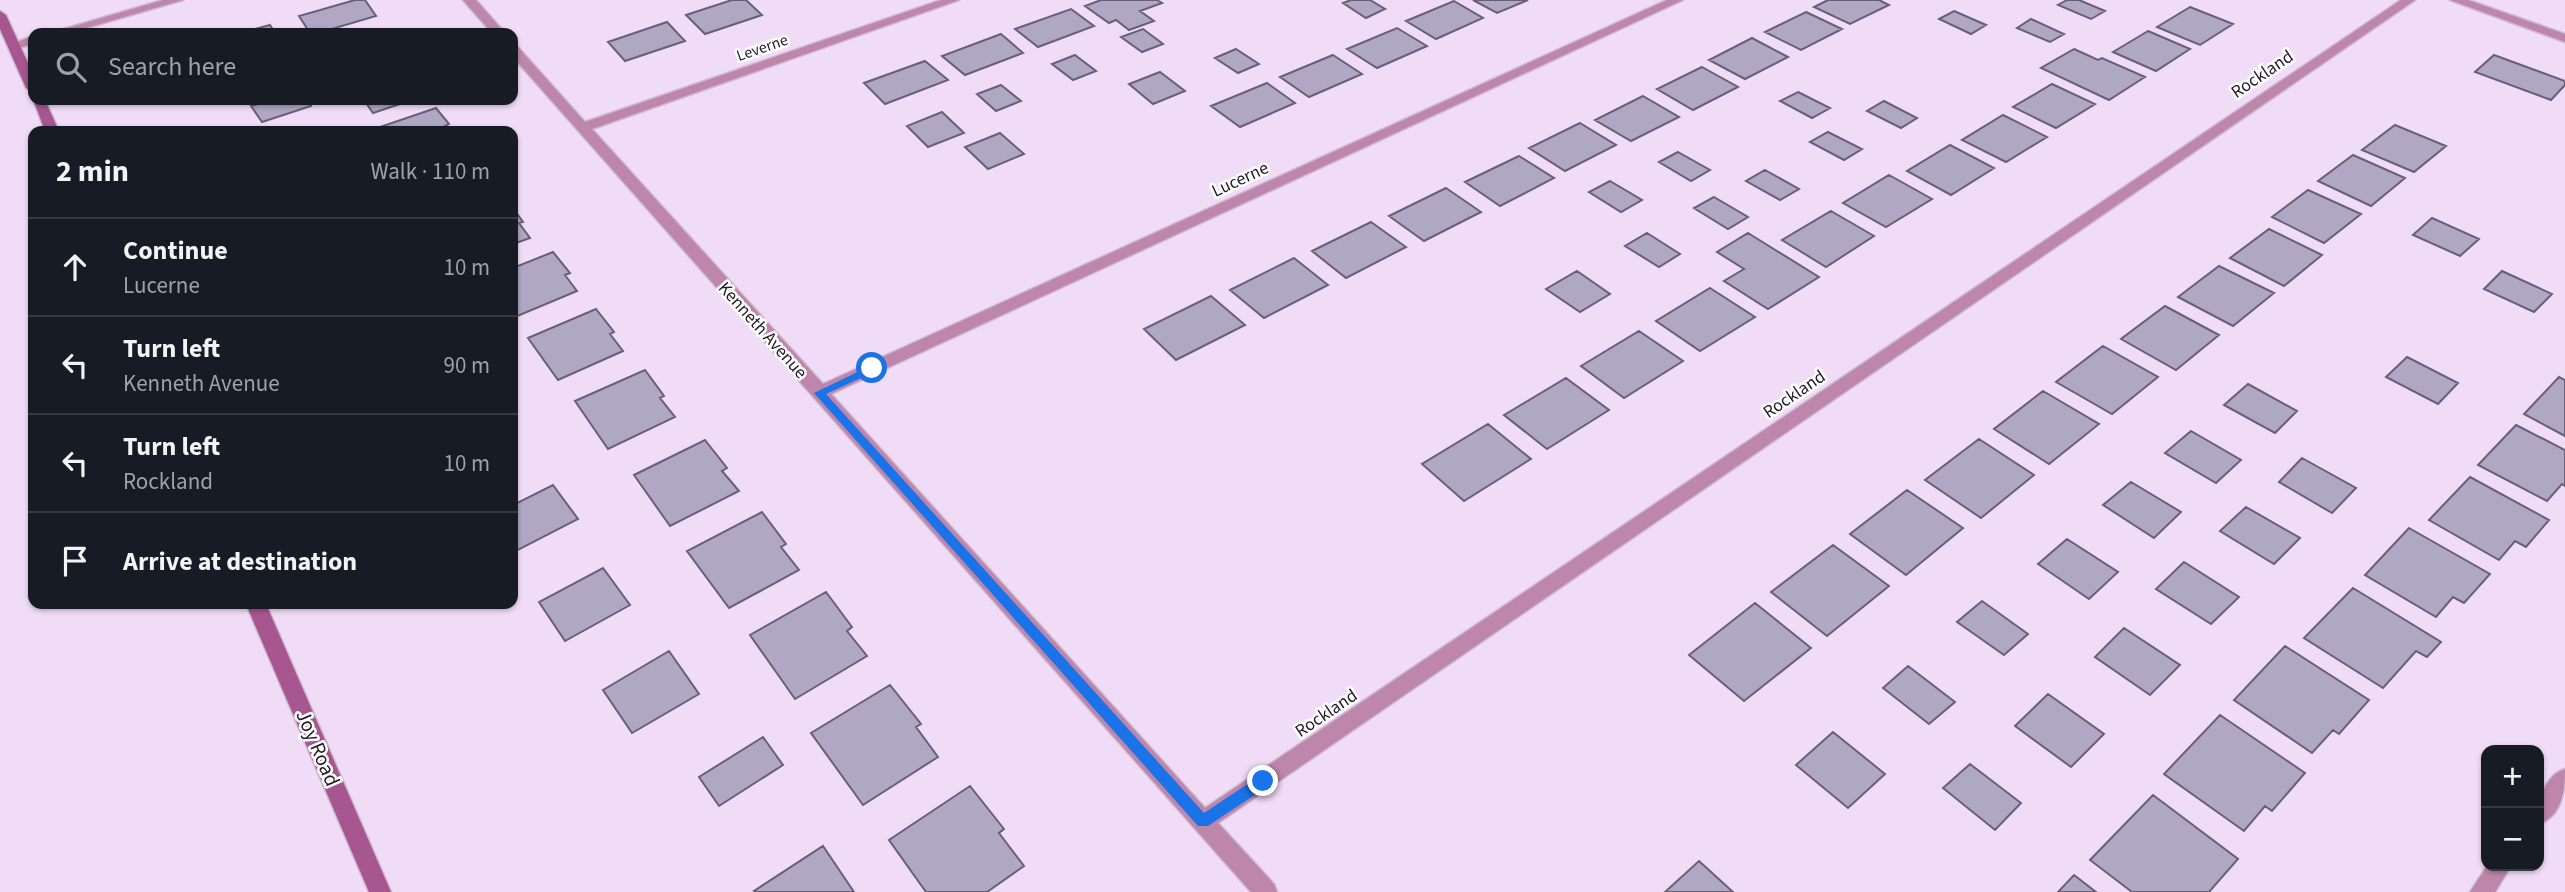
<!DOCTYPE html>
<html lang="en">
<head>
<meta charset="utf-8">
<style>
	:root { --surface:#171b24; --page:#20242c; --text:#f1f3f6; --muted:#9ea1a6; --line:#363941 }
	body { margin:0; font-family:"Source Sans 3",sans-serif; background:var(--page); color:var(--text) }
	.controls { position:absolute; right:21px; bottom:21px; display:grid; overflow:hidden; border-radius:14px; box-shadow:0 2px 5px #0004 }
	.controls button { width:63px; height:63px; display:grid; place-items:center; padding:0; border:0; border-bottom:2px solid var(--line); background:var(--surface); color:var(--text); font:35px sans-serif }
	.stop { position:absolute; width:21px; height:21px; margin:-16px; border:5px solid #1a73e8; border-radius:50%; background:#fff }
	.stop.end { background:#1a73e8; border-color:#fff; box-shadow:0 2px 7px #0008 }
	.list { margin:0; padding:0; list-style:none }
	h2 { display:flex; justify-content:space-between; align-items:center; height:91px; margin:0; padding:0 28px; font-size:30px }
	h2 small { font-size:23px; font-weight:400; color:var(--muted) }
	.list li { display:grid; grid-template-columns:46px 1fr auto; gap:21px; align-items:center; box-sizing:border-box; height:98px; padding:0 28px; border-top:2px solid var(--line) }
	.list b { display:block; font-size:26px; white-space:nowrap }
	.list p { margin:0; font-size:23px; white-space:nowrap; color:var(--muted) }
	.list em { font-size:23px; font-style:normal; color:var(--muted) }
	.icon { flex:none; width:38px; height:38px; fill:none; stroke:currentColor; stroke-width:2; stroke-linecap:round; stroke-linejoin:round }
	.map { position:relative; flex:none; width:2565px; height:892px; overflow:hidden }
	.search { position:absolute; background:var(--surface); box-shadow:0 2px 5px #0004; left:28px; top:28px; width:490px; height:77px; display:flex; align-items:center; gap:18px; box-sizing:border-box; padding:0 24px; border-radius:14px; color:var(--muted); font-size:26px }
	.panel { position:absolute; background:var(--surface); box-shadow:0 2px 5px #0004; left:28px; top:126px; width:490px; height:483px; border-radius:14px }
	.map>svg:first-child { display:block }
</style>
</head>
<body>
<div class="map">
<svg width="2565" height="892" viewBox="0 0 2565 892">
	<rect width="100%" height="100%" fill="#f1dcf7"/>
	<path fill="#b0a7c4" stroke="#68607a" stroke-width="2" d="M355 0H365L376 16 318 33H310L299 16Z
		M732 0H746L762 15 705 34 686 15Z
		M1101 0H1157L1162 3 1140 11 1154 21 1129 30 1116 20 1109 23 1085 6Z
		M1351 0H1370L1385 9 1366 18 1343 3Z
		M1473 0H1528L1497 13Z
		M1828 0H1879L1889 5 1850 24 1814 7Z
		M2067 0H2079L2105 11 2091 19 2058 5Z
		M1454 1 1483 18 1436 39 1406 21Z
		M2190 7 2233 24 2200 45 2157 27Z
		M1071 9 1094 26 1038 47 1015 29Z
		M1954 11 1986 25 1971 34 1939 19Z
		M1806 12 1842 29 1801 50 1765 32Z
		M2031 19 2064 34 2050 42 2017 28Z
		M667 22 685 41 625 61 608 42Z
		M270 25 275 33H240Z
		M1397 28 1427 46 1377 68 1347 49Z
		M1143 29 1163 44 1142 52 1121 37Z
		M2148 31 2190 49 2156 71 2113 52Z
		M1001 34 1023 53 965 75 942 56Z
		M1752 38 1788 57 1745 79 1709 60Z
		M1236 49 1259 64 1238 73 1215 58Z
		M2074 49 2098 60 2102 58 2145 77 2109 100 2041 68Z
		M1075 55 1096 71 1073 80 1052 64Z
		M1333 55 1362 74 1309 97 1280 77Z
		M2494 55 2565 81V85L2551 100 2475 72Z
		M925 61 948 80 885 104 864 83Z
		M1702 67 1738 87 1693 110 1657 89Z
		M1160 72 1185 91 1153 104 1129 84Z
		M1267 83 1295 103 1240 127 1211 106Z
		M2052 84 2095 104 2056 128 2013 107Z
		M1001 85 1021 101 996 111 977 94Z
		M1798 92 1830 108 1812 118 1780 101Z
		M1643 96 1679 117 1631 141 1595 120Z
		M271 100H307L311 106 262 122 251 106Z
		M364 100H412L373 113Z
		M1884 101 1917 118 1901 128 1867 111Z
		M436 108 449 124 445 126 449 131H379L377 128Z
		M942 112 964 133 928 147 907 126Z
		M2003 115 2047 137 2006 162 1962 140Z
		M1580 123 1616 145 1565 171 1529 148Z
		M2395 125 2446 146 2414 172 2362 150Z
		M1828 132 1862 149 1844 160 1810 142Z
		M1000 133 1024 154 988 169 965 147Z
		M1950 145 1994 168 1951 195 1907 171Z
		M1678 152 1710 170 1691 181 1659 162Z
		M2353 155 2405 178 2371 206 2318 181Z
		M1519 156 1554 178 1500 206 1465 182Z
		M1765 170 1799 189 1780 200 1746 181Z
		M1889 175 1932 199 1886 227 1843 203Z
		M1610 181 1642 200 1621 212 1589 192Z
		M1446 188 1481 212 1424 241 1389 216Z
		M2308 190 2361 214 2324 243 2272 217Z
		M1714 197 1748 217 1728 229 1694 208Z
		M513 208 523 222 519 223 530 238 513 244Z
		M1831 211 1874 236 1826 267 1782 240Z
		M2432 218 2479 239 2460 256 2413 235Z
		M1371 222 1406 247 1346 278 1312 251Z
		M2269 229 2322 255 2284 286 2230 258Z
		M1647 233 1680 254 1659 267 1625 246Z
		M1748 233 1819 277 1768 309 1724 281 1744 269 1717 252Z
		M553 252 570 273 565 275 577 291 515 317 513 313V268Z
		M1294 258 1328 285 1264 318 1230 290Z
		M2219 266 2274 293 2233 326 2178 297Z
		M1577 271 1610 294 1580 312 1546 289Z
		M2502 271 2552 294 2534 312 2484 289Z
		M1710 288 1755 317 1700 351 1656 321Z
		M1211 296 1245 325 1176 360 1144 329Z
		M2165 306 2219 335 2176 370 2121 339Z
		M596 309 614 332 610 334 623 351 558 380 528 338Z
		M1639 331 1683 361 1624 398 1581 366Z
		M2103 346 2158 377 2112 414 2056 382Z
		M2407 357 2458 383 2438 404 2386 377Z
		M645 370 664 396 660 398 675 417 608 449 575 401Z
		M2559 377 2565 380V436L2524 414Z
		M1566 378 1609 410 1547 449 1504 415Z
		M2248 384 2297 411 2275 433 2224 405Z
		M2043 391 2099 424 2049 464 1994 429Z
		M1488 424 1531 459 1464 501 1422 464Z
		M2516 425 2565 450V486L2562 484 2547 501 2478 465Z
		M2191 431 2241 460 2216 483 2165 453Z
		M1979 439 2034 475 1981 518 1925 480Z
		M705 440 727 468 722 471 739 491 670 526 634 475Z
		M2302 458 2356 488 2332 513 2279 482Z
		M2470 477 2549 520 2526 547 2515 541 2499 560 2429 520Z
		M2131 482 2181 512 2154 538 2103 505Z
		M553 485 578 519 514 552 513 505Z
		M1907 490 1963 528 1906 575 1850 534Z
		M2246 507 2300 538 2274 564 2220 531Z
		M762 512 786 544 781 547 799 570 729 608 687 551Z
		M2409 528 2490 574 2464 603 2453 597 2436 617 2365 575Z
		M2067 539 2118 572 2089 599 2038 564Z
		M1833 545 1889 586 1827 636 1771 592Z
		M2184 562 2239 597 2211 624 2156 589Z
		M603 568 630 605 565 641 539 602Z
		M2353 588 2441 642 2427 657 2416 651 2383 688 2304 638Z
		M826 592 852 627 847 631 867 656 795 699 750 635Z
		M1982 601 2028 634 2004 655 1957 622Z
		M1755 603 1811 648 1744 701 1689 655Z
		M2124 628 2180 665 2150 695 2095 657Z
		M2285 646 2369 700 2339 734 2333 730 2312 753 2234 700Z
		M669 651 699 694 632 733 603 690Z
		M1908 666 1955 702 1929 724 1883 688Z
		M890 685 921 724 916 727 938 757 863 805 811 733Z
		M2048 694 2104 734 2071 767 2015 726Z
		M2220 715 2305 773 2272 811 2265 806 2244 831 2164 774Z
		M1833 732 1885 774 1848 808 1796 765Z
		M763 737 783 765 719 806 699 777Z
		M1970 764 2021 803 1995 830 1943 788Z
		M970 786 1004 829 999 833 1024 866 987 892H926L889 840Z
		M2153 795 2238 859 2209 892H2132L2090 860Z
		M823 846 854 892H755L754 891Z
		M1699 861 1733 892H1665Z
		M2074 875 2096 892H2058Z"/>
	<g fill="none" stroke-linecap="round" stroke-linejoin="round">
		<defs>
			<path id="street" d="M163 0H183L69 33H50Z
				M463 0H476L505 33H492Z
				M941 0H959L592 129 823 384 1667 0H1683L831 394 1205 808 2401 0H2415L1218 823 1274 884 1277 892H1251L513 57V45L517 46 585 122Z
				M2450 0H2468L2565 34V42Z
				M33 36V44L15 49 9 45Z
				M2565 769C2565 790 2562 816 2539 824 2539 803 2542 777 2565 769Z
				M2487 866H2511L2495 892H2470Z"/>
			<path id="secondary" d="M0 11 6 15 33 74V92L26 88 0 29Z
				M33 99 45 100 59 131H45Z
				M246 604H266L391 892H369Z"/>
		</defs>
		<use href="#street" stroke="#ccb9d1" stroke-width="3"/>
		<use href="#secondary" stroke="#ccb9d1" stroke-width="3"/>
		<use href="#street" fill="#be86ab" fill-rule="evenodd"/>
		<use href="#secondary" fill="#a7568f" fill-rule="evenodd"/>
	</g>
	<path fill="#1a73e8" d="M872 365 878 368 876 371 826 394 1204 813 1258 777H1268V786L1208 826H1198L814 393Z"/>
	<g text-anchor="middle" stroke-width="5" stroke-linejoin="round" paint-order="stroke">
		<g font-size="16" fill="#231b25" stroke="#fff">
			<text transform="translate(762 47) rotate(-19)" y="6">Leverne</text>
		</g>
		<g font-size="18" fill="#231b25" stroke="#fff">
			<text transform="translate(2262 74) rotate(-34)" y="6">Rockland</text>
			<text transform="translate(1240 179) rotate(-25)" y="6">Lucerne</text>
			<text transform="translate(763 330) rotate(48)" y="6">Kenneth Avenue</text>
			<text transform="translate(1794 394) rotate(-34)" y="6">Rockland</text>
			<text transform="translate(1326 713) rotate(-34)" y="6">Rockland</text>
		</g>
		<g font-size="21" fill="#231b25" stroke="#fff">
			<text transform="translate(318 748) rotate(67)" y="7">Joy Road</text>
		</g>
	</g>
</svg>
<div class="controls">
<button>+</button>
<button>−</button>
</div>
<div class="stop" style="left:872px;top:368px"></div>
<div class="stop end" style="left:1263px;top:781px"></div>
<div class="search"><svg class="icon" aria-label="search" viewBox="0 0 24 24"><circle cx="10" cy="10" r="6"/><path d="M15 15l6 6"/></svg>Search here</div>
<section class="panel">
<h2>2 min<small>Walk · 110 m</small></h2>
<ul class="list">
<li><svg class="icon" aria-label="ahead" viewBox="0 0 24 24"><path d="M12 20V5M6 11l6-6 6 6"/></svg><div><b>Continue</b><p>Lucerne</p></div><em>10 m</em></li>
<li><svg class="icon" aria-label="left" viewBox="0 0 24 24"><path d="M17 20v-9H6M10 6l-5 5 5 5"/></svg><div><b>Turn left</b><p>Kenneth Avenue</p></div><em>90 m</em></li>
<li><svg class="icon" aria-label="left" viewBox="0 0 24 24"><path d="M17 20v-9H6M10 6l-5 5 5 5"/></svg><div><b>Turn left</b><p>Rockland</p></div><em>10 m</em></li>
<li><svg class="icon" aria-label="arrive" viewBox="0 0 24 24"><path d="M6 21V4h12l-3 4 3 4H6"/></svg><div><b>Arrive at destination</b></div></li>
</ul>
</section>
</div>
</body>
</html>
